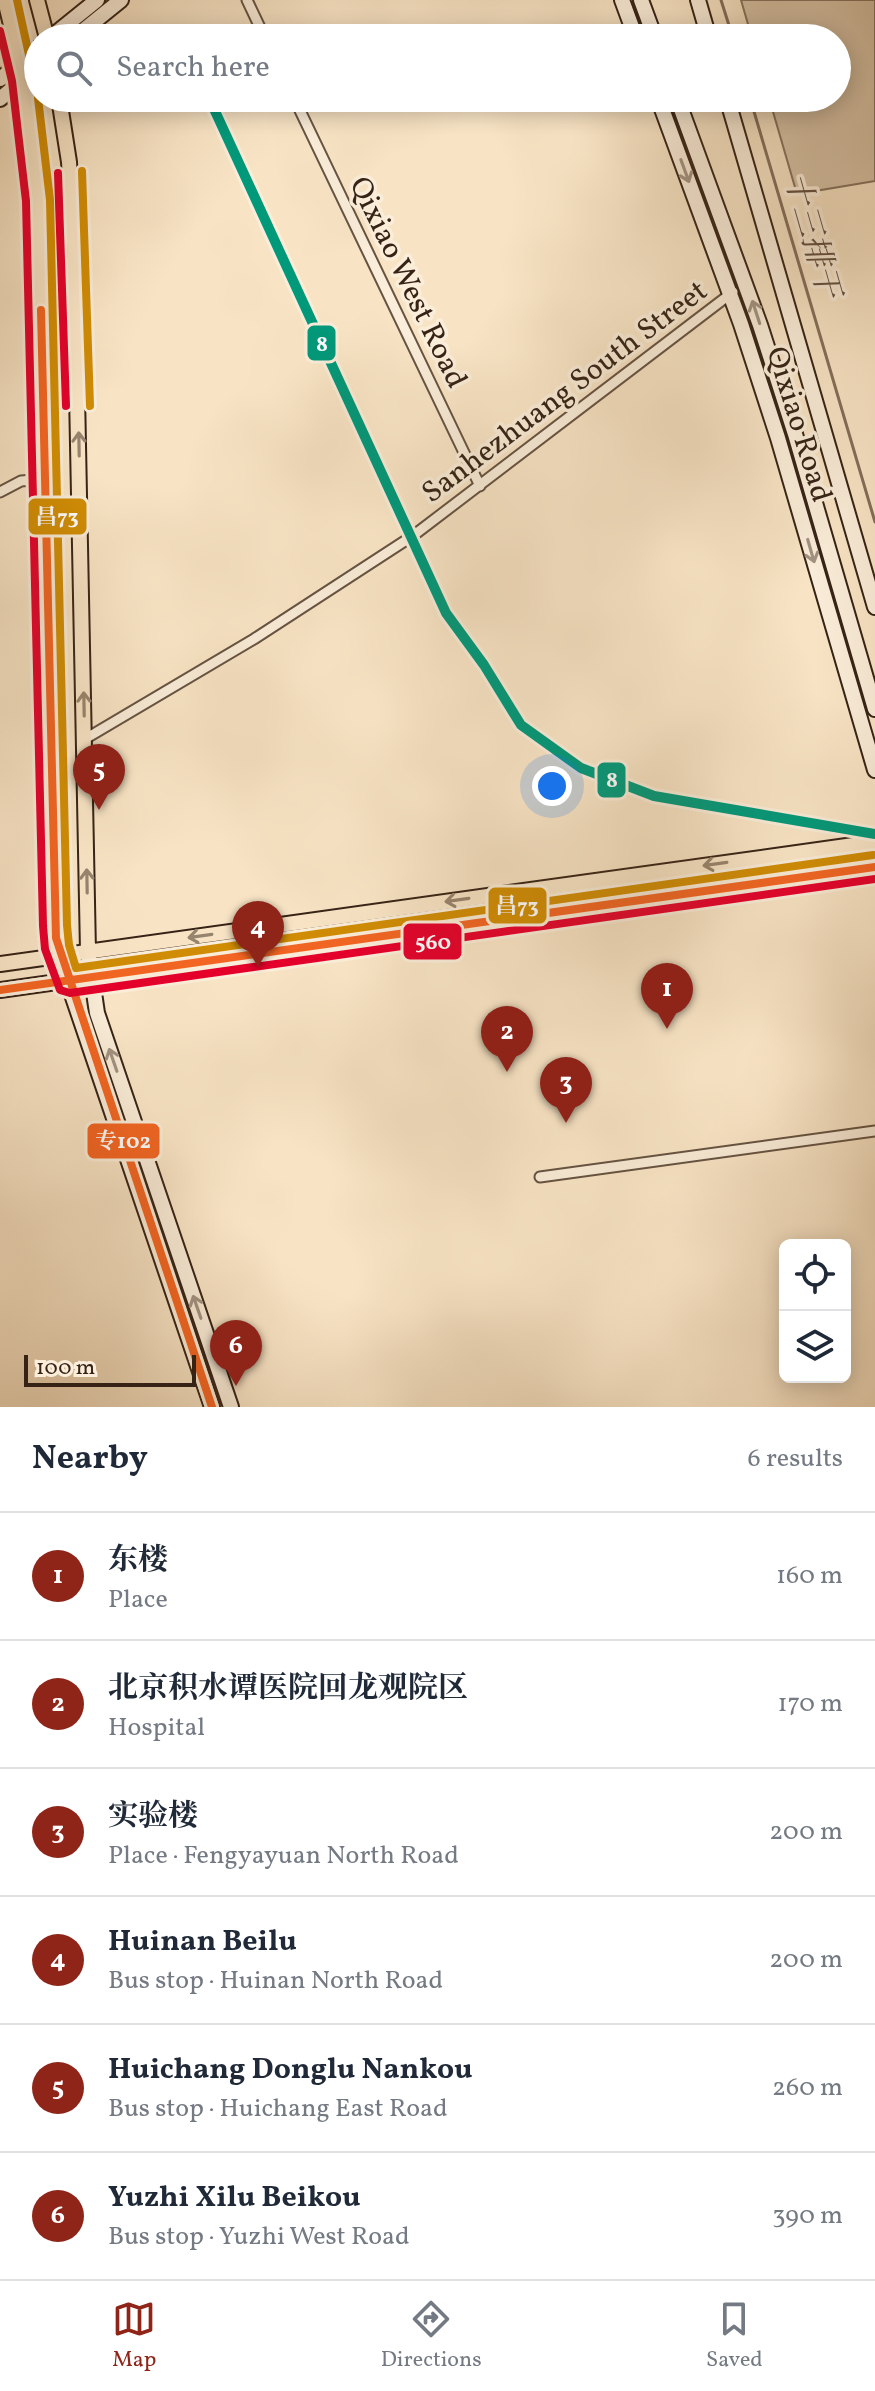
<!DOCTYPE html>
<html lang="en">
<head>
<meta charset="utf-8">
<style>
	:root { --surface:#fff; --page:#f2f2f3; --text:#1f2937; --muted:#747a83; --line:#e0e1e3; --accent:#8f2418 }
	body { margin:0; font-family:Vollkorn,"Noto Serif SC",serif; background:var(--page); color:var(--text) }
	.controls { position:absolute; right:24px; bottom:24px; display:grid; overflow:hidden; border-radius:12px; box-shadow:0 4px 20px #0003 }
	.controls button { width:72px; height:72px; display:grid; place-items:center; padding:0; border:0; border-bottom:2px solid var(--line); background:var(--surface); color:var(--text); font:40px sans-serif }
	.scale { position:absolute; left:24px; bottom:20px; width:172px; box-sizing:border-box; padding-left:8px; border:4px solid #362316; border-top:0; font-size:22px; line-height:28px; white-space:nowrap; color:#362316; -webkit-text-stroke:6px #faedd9; paint-order:stroke }
	.you { position:absolute; left:552px; top:786px; width:28px; height:28px; margin:-20px; border:6px solid #fff; border-radius:50%; background:#1a73e8; box-shadow:0 0 0 12px #1a73e833 }
	.badge { display:grid; place-items:center; width:52px; height:52px; border-radius:50%; background:var(--accent); color:#fff; font-size:26px; font-weight:700 }
	.pin { position:absolute; translate:-50% -66px; filter:drop-shadow(0 2px 4px #0008) }
	.pin::after { content:''; position:absolute; top:42px; width:28px; height:24px; background:inherit; clip-path:polygon(0 0,100% 0,50% 100%) }
	.list { margin:0; padding:0; list-style:none }
	h2 { display:flex; justify-content:space-between; align-items:center; height:104px; margin:0; padding:0 32px; font-size:34px }
	h2 small { font-size:26px; font-weight:400; color:var(--muted) }
	.list li { display:grid; grid-template-columns:52px 1fr auto; gap:24px; align-items:center; box-sizing:border-box; height:128px; padding:0 32px; border-top:2px solid var(--line) }
	.list b { display:block; font-size:30px; white-space:nowrap }
	.list p { margin:0; font-size:26px; white-space:nowrap; color:var(--muted) }
	.list em { font-size:26px; font-style:normal; color:var(--muted) }
	.icon { flex:none; width:44px; height:44px; fill:none; stroke:currentColor; stroke-width:2; stroke-linecap:round; stroke-linejoin:round }
	.map { position:relative; flex:none; width:875px; height:1407px; overflow:hidden }
	.search { position:absolute; background:var(--surface); box-shadow:0 4px 20px #0003; left:24px; right:24px; top:24px; height:88px; display:flex; align-items:center; gap:20px; box-sizing:border-box; padding:0 28px; border-radius:44px; color:var(--muted); font-size:30px }
	.sheet { height:872px; background:var(--surface) }
	nav { display:flex; justify-content:space-around; align-items:center; box-sizing:border-box; height:112px; border-top:2px solid var(--line); background:var(--surface); font-size:22px; color:var(--muted) }
	nav a { display:grid; justify-items:center; gap:4px }
	nav .on { color:var(--accent) }
	.map>svg:first-child { display:block }
</style>
</head>
<body>
<div class="map">
<svg width="875" height="1407" viewBox="0 0 875 1407">
	<rect width="100%" height="100%" fill="#f8e4c5"/>
	<filter id="stains"><feTurbulence type="fractalNoise" baseFrequency=".0025" numOctaves="4"/><feColorMatrix values="0 0 0 0 .2 0 0 0 0 .09 0 0 0 0 .02 0 0 0 .5 -.17"/></filter>
	<radialGradient id="worn" r=".72"><stop offset=".6" stop-color="#630" stop-opacity="0"/><stop offset="1" stop-color="#630" stop-opacity=".3"/></radialGradient>
	<path fill="#d7c3a7" stroke="#86735e" stroke-width="2" d="M741 0H875V181L797 194 769 98H837V38H752Z"/>
	<g fill="none" stroke-linecap="round" stroke-linejoin="round">
		<path stroke="#836f5c" stroke-width="3" d="M721 0 733 38
			M750 98 875 522"/>
		<defs>
			<path id="street" d="M247 0 265 38
				M294 98 480 486
				M0 492 21 481 45 479
				M85 739 254 639 414 535 733 292
				M540 1177 875 1131"/>
			<path id="secondary" d="M622 0 636 38
				M641 0 655 38
				M698 0 709 38
				M50 38 97 0
				M74 38 121 0
				M0 79 38 48
				M658 98 741 324 778 438 875 770
				M677 98 760 325 795 434 875 709
				M727 98 875 607
				M0 99 38 67
				M88 952 97 1013 231 1407
				M59 956 212 1407"/>
			<path id="primary" d="M5 0 24 79 38 200 55 926 59 956
				M37 0 47 38
				M59 98 69 162 74 242 88 952
				M0 964 875 842
				M0 990 875 867"/>
		</defs>
		<use href="#street" stroke="#665342" stroke-width="13"/>
		<use href="#secondary" stroke="#362316" stroke-width="18"/>
		<use href="#primary" stroke="#362316" stroke-width="18"/>
		<use href="#street" stroke="#faedd9" stroke-width="9"/>
		<use href="#secondary" stroke="#faedd9" stroke-width="14"/>
		<use href="#primary" stroke="#f8e4c5" stroke-width="14"/>
		<defs>
			<path id="bus-1" d="M41 310 56 938 212 1407
				M0 990 875 867"/>
			<path id="bus-2" d="M0 31 12 81 26 201 43 926 45 949 60 990 70 993 875 879
				M58 173 66 406"/>
			<path id="bus-3" d="M17 0 38 96
				M38 98 50 200 67 925 69 945 76 968 873 855
				M82 171 90 406"/>
		</defs>
		<use href="#bus-1" stroke="#faedd9" stroke-width="14"/>
		<use href="#bus-2" stroke="#faedd9" stroke-width="14"/>
		<use href="#bus-3" stroke="#faedd9" stroke-width="14"/>
		<use href="#bus-1" stroke="#f26522" stroke-width="8"/>
		<use href="#bus-2" stroke="#e4002b" stroke-width="8"/>
		<use href="#bus-3" stroke="#d08c04" stroke-width="8"/>
		<defs>
			<path id="metro-1" d="M209 98 446 613 484 665 521 725 581 768 654 796 875 834"/>
		</defs>
		<use href="#metro-1" stroke="#faedd9" stroke-width="16"/>
		<use href="#metro-1" stroke="#00997a" stroke-width="10"/>
	</g>
	<defs><path id="oneway-shaft" d="M-6 0H5M1.5-3L5.5 0L1.5 3" fill="none" stroke-width="1.6" stroke-linecap="round" stroke-linejoin="round" transform="scale(2)"/></defs>
	<g stroke="#a29281">
		<use href="#oneway-shaft" transform="translate(685 171) rotate(70)"/>
		<use href="#oneway-shaft" transform="translate(756 312) rotate(-108)"/>
		<use href="#oneway-shaft" transform="translate(811 551) rotate(74)"/>
		<use href="#oneway-shaft" transform="translate(113 1060) rotate(-109)"/>
		<use href="#oneway-shaft" transform="translate(197 1307) rotate(-109)"/>
	</g>
	<g stroke="#97846e">
		<use href="#oneway-shaft" transform="translate(79 444) rotate(-91)"/>
		<use href="#oneway-shaft" transform="translate(84 704) rotate(-91)"/>
		<use href="#oneway-shaft" transform="translate(715 864) rotate(172)"/>
		<use href="#oneway-shaft" transform="translate(87 881) rotate(-91)"/>
		<use href="#oneway-shaft" transform="translate(457 900) rotate(172)"/>
		<use href="#oneway-shaft" transform="translate(200 936) rotate(172)"/>
	</g>
	<g text-anchor="middle" stroke-width="7" stroke-linejoin="round" paint-order="stroke">
		<g font-size="30" fill="#362316" stroke="#faedd9">
			<text transform="translate(409 282) rotate(64)" y="10">Qixiao West Road</text>
			<text transform="translate(564 391) rotate(-37)" y="10">Sanhezhuang South Street</text>
			<text transform="translate(800 424) rotate(73)" y="10">Qixiao Road</text>
		</g>
		<g font-size="32" font-style="italic" fill="#634f3f" stroke="#faedd9">
			<text transform="translate(813 235) rotate(74)" y="11">十三排干</text>
		</g>
	</g>
	<g stroke="#faedd9" stroke-width="3">
		<rect x="306" y="324" width="31" height="38" rx="8" fill="#00997a"/>
		<rect x="27" y="497" width="61" height="39" rx="8" fill="#d08c04"/>
		<rect x="596" y="761" width="31" height="38" rx="8" fill="#00997a"/>
		<rect x="487" y="886" width="61" height="39" rx="8" fill="#d08c04"/>
		<rect x="402" y="922" width="61" height="39" rx="8" fill="#e4002b"/>
		<rect x="86" y="1122" width="75" height="38" rx="8" fill="#f26522"/>
	</g>
	<g font-size="22" text-anchor="middle" font-weight="bold" fill="#fff">
		<text x="322" y="351">8</text>
		<text x="57" y="524">昌73</text>
		<text x="612" y="787">8</text>
		<text x="517" y="913">昌73</text>
		<text x="433" y="949">560</text>
		<text x="123" y="1148">专102</text>
	</g>
	<rect width="100%" height="100%" filter="url(#stains)"/>
	<rect width="100%" height="100%" fill="url(#worn)"/>
</svg>
<div class="controls">
<button><svg class="icon" aria-label="locate" viewBox="0 0 24 24"><circle cx="12" cy="12" r="6"/><path d="M12 2v4M12 18v4M2 12h4M18 12h4"/></svg></button>
<button><svg class="icon" aria-label="layers" viewBox="0 0 24 24"><path d="M12 4l9 5-9 5-9-5zM3 14l9 5 9-5"/></svg></button>
</div>
<div class="scale">100 m</div>
<div class="you"></div>
<div class="pin badge" style="left:667px;top:1029px">1</div>
<div class="pin badge" style="left:507px;top:1072px">2</div>
<div class="pin badge" style="left:566px;top:1123px">3</div>
<div class="pin badge" style="left:258px;top:967px">4</div>
<div class="pin badge" style="left:99px;top:810px">5</div>
<div class="pin badge" style="left:236px;top:1386px">6</div>
<div class="search"><svg class="icon" aria-label="search" viewBox="0 0 24 24"><circle cx="10" cy="10" r="6"/><path d="M15 15l6 6"/></svg>Search here</div>
</div>
<section class="sheet">
<h2>Nearby<small>6 results</small></h2>
<ul class="list">
<li><span class="badge">1</span><div><b>东楼</b><p>Place</p></div><em>160 m</em></li>
<li><span class="badge">2</span><div><b>北京积水谭医院回龙观院区</b><p>Hospital</p></div><em>170 m</em></li>
<li><span class="badge">3</span><div><b>实验楼</b><p>Place · Fengyayuan North Road</p></div><em>200 m</em></li>
<li><span class="badge">4</span><div><b>Huinan Beilu</b><p>Bus stop · Huinan North Road</p></div><em>200 m</em></li>
<li><span class="badge">5</span><div><b>Huichang Donglu Nankou</b><p>Bus stop · Huichang East Road</p></div><em>260 m</em></li>
<li><span class="badge">6</span><div><b>Yuzhi Xilu Beikou</b><p>Bus stop · Yuzhi West Road</p></div><em>390 m</em></li>
</ul>
</section>
<nav>
<a class="on"><svg class="icon" aria-label="map" viewBox="0 0 24 24"><path d="M3 6l6-2 6 2 6-2v14l-6 2-6-2-6 2zM9 4v14M15 6v14"/></svg>Map</a>
<a><svg class="icon" aria-label="directions" viewBox="0 0 24 24"><path d="M12 3l9 9-9 9-9-9zM9 14v-3h6M13 9l2 2-2 2"/></svg>Directions</a>
<a><svg class="icon" aria-label="saved" viewBox="0 0 24 24"><path d="M7 4h10v16l-5-4-5 4z"/></svg>Saved</a>
</nav>
</body>
</html>
